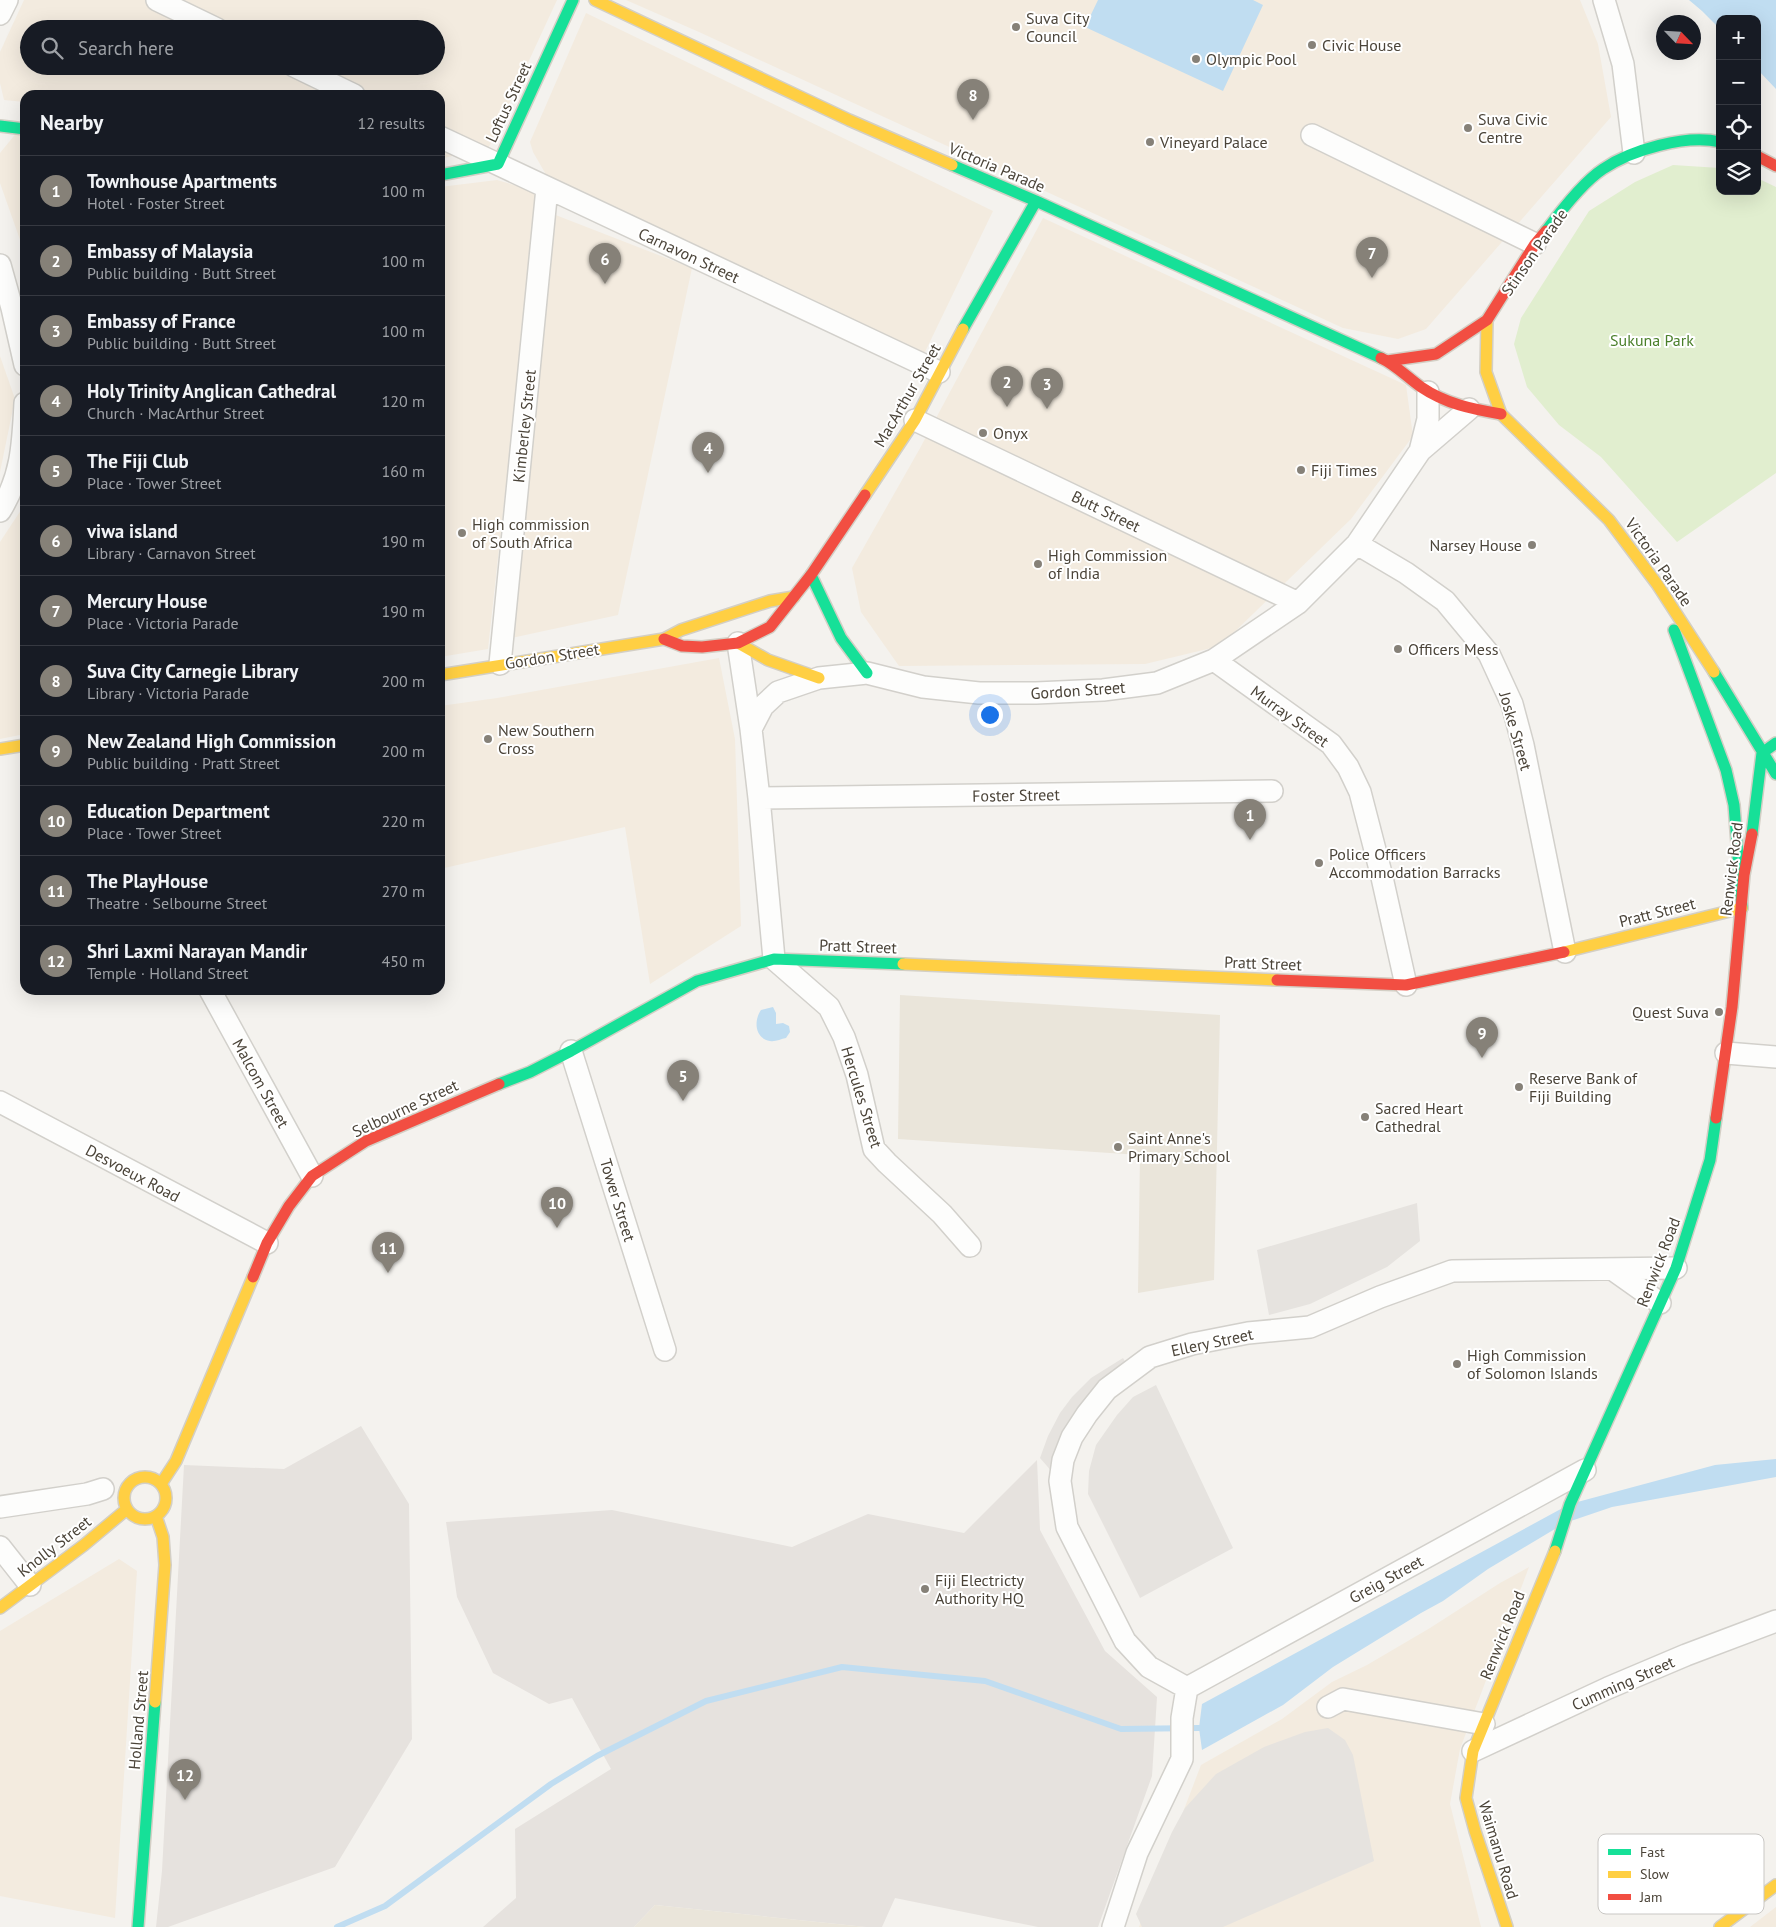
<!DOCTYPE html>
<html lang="en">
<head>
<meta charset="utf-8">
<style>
	:root { --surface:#171b24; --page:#242831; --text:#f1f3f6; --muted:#9ea1a6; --line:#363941; --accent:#868178 }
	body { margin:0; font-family:"PT Sans",sans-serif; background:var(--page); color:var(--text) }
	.controls { position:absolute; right:15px; top:15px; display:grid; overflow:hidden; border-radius:10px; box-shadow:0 5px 20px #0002 }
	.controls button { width:45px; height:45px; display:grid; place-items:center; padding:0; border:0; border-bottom:1px solid var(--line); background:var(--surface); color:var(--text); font:25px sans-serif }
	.compass { position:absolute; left:1656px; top:15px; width:45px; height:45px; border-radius:50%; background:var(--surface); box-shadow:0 5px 20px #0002; rotate:115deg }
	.you { position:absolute; left:989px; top:714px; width:18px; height:18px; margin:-12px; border:4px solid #fff; border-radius:50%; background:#1a73e8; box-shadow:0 0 0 8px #1a73e833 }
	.badge { display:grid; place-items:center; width:32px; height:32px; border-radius:50%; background:var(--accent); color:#fff; font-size:16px; font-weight:700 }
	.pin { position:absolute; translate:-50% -41px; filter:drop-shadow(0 1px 2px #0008) }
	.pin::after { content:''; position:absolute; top:26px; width:18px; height:15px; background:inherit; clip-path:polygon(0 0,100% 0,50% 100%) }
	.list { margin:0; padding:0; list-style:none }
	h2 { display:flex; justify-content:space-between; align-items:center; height:65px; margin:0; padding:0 20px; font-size:21px }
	h2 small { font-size:16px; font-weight:400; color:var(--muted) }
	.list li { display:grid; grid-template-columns:32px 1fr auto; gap:15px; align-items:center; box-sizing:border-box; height:70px; padding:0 20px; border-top:1px solid var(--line) }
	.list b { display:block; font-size:19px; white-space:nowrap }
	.list p { margin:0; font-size:16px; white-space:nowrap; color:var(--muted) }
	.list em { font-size:16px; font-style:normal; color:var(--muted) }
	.icon { flex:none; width:28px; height:28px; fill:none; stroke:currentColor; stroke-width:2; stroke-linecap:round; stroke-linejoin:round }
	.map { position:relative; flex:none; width:1776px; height:1927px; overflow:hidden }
	.search { position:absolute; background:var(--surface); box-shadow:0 5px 20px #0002; left:20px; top:20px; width:425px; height:55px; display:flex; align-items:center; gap:12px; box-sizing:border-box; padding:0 18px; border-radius:28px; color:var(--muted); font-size:19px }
	.panel { position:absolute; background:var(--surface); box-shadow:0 5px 20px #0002; left:20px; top:90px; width:425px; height:905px; border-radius:15px }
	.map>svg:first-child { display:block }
</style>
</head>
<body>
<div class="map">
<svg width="1776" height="1927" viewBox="0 0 1776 1927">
	<rect width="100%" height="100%" fill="#f4f2ee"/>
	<path fill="#f3ebdf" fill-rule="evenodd" d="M24 0H557L489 147 440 159V95H25V102L4 100 0 83V52ZM29 29H436V66H29Z
		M626 0H1580L1598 44 1611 117 1426 329 1398 339 1343 328 699 32Z
		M586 13 993 211 924 354 548 178 533 152 530 142Z
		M18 131 25 132V254L0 183V153Z
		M497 180 538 192 488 649 440 657V187Z
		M553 214 692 268 618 615 507 639Z
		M1043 218 1406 385 1413 436 1351 519 1220 646 1145 664 899 666 861 612 852 568 919 450Z
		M0 356 15 399 0 472Z
		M25 504V734L0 739V542Z
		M719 658 735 739 741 926 650 984 625 827 440 869V706L497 698Z
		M119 1559 137 1571 115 1918 0 1896V1631Z
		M1529 1567 1460 1749 1450 1804 1481 1927H1139L1201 1765 1282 1719 1332 1682 1367 1665 1430 1628 1500 1583Z
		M1776 1907V1927H1750Z"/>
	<path fill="#e6e2de" d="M361 1426 409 1504 412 1739 335 1867 168 1927H156L162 1871 184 1465 284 1469Z
		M1037 1460 1040 1530 1105 1651 1157 1697 1152 1776 1098 1927H1038L895 1898 882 1927H866L655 1905 634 1927H483L516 1898 515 1829 611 1769 572 1698 549 1704 493 1673 457 1597 446 1522 612 1510 792 1547 868 1514 964 1533Z"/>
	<path fill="#eae5da" d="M900 995 1220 1015 1214 1280 1138 1293 1140 1155 898 1139Z
		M655 1905 866 1927H634Z"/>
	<path fill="#e1eecf" d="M1673 165 1720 168V191H1757V178L1776 187V473L1677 542 1601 457 1559 425 1527 387 1514 344 1521 318 1589 211 1635 182Z"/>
	<path fill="#e6e3df" d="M1417 1203 1420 1241 1387 1267 1310 1304 1269 1315 1257 1250Z
		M1123 1358 1131 1372 1107 1389 1060 1481 1040 1458 1048 1436 1060 1413 1072 1397 1091 1378Z
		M1156 1385 1233 1548 1140 1598 1088 1494 1089 1471 1096 1445 1117 1415 1133 1397Z
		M1328 1728 1345 1740 1353 1755 1374 1861 1223 1927H1142L1136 1914 1172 1832 1185 1808 1216 1774 1264 1747 1305 1732Z"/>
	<path fill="#c0ddf1" d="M1098 0H1253L1263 5 1223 91 1085 27Z
		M1689 0H1776V89L1757 69V19H1720V29L1702 11Z
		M773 1007 776 1013V1024L783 1023 789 1026 790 1032 786 1038C781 1039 775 1042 770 1041 754 1038 754 1020 761 1010Z
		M1776 1459V1477L1612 1507 1565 1523 1488 1569 1443 1601 1421 1613 1333 1667 1283 1705 1202 1750 1199 1728 1202 1704 1570 1504 1715 1465Z"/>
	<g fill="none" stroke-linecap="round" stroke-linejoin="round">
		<path stroke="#c0ddf1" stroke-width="6" d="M337 1927 385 1906 551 1784 597 1756 706 1701 842 1667 985 1681 1121 1729 1199 1728"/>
		<defs>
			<path id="street" d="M157 0 217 29
				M1604 0 1623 64 1634 153
				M0 14 7 0
				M294 66 354 95
				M1312 135 1535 244
				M440 137 939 372
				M0 265 12 308 25 365
				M915 420 1298 603
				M1420 451 1428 419V392
				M0 511C22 476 23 443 25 403
				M1357 544 1406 573 1445 601 1489 654 1512 704 1523 745 1565 952
				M738 643 751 729 759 798 774 959 829 1007 844 1037 857 1075 874 1149 887 1163 942 1214 970 1246
				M1214 660 1331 744 1348 767 1360 792 1381 873 1406 985
				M500 664 547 188
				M751 729 763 706 778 692 819 678 867 673 923 687 979 693H1036L1103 690 1157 683 1214 660 1298 603 1357 544 1420 451 1469 409
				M759 798 1272 791
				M210 990 312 1176
				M571 1051 665 1350
				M1726 1053 1776 1057
				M0 1102 267 1243
				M1612 1269 1660 1303
				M0 1507 87 1494 103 1489
				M0 1547 30 1585
				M1187 1688 1149 1667 1125 1641 1067 1527 1060 1481 1063 1460 1072 1437 1087 1414 1107 1389 1150 1357 1192 1344 1248 1333 1310 1327 1380 1297 1452 1271 1676 1268
				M1187 1688 1585 1470
				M1328 1707 1343 1699 1484 1724
				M1473 1751 1608 1688 1686 1655 1776 1621
				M1113 1927 1137 1853 1182 1759V1718L1187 1688"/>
			<path id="fast" d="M0 126 25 129
				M952 165 1036 201 1381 358
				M440 175 498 164 573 0
				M1546 231C1560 212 1583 182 1603 169 1631 150 1686 134 1720 142
				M963 329 1036 201
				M811 575 841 638 867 673
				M1674 630 1726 770 1734 805 1742 908
				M1714 672 1776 774
				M1752 834 1762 753 1776 743
				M499 1084 530 1072 571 1051 697 981 774 959 903 964
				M1555 1551 1570 1504 1676 1268 1710 1160 1716 1118
				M138 1927 155 1702"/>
			<path id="slow" d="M595 0 849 120 952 165
				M1487 320 1486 372 1501 414 1609 520 1657 584 1714 672
				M865 495 915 420 963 329
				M738 643 768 660 819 678
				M440 675 664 639 681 630 770 601 794 597
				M0 749 25 745
				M1564 952 1742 908
				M903 964 1277 980
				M124 1498a21 21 0 1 1 42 0a21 21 0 1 1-42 0Z
				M161 1484 176 1461 253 1277
				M0 1608 84 1545 127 1509
				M155 1702 165 1565 163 1537 156 1516
				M1507 1927 1475 1831 1466 1798 1473 1751 1555 1551
				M1720 1927 1776 1885"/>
			<path id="jam" d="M1757 156 1776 166
				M1381 358C1396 365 1408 378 1421 387 1446 404 1472 409 1501 414
				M1387 361 1436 354 1487 320 1535 244 1546 231
				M664 639 682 646 702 647 738 643 770 627 811 575 865 495
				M1277 980 1406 985 1564 952
				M1716 1118 1732 1007 1744 875 1752 834
				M253 1277 267 1243 289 1206 312 1176 366 1141 499 1084"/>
		</defs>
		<use href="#street" stroke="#d2d0cb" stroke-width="24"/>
		<use href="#fast" stroke="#d3cfc5" stroke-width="14"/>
		<use href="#slow" stroke="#d3cfc5" stroke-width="14"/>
		<use href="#jam" stroke="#d3cfc5" stroke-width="14"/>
		<use href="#street" stroke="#fdfdfc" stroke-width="21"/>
		<use href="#fast" stroke="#16e098" stroke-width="11"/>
		<use href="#slow" stroke="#ffcf43" stroke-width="11"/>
		<use href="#jam" stroke="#f24e42" stroke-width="11"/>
	</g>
	<g fill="#868178" stroke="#fff" stroke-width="2">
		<circle cx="1016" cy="27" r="5"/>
		<circle cx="1312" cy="45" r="5"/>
		<circle cx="1196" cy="59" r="5"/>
		<circle cx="1468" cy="128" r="5"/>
		<circle cx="1150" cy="142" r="5"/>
		<circle cx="983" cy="433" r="5"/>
		<circle cx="1301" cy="470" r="5"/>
		<circle cx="462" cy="533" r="5"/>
		<circle cx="1532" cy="545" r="5"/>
		<circle cx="1038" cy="564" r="5"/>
		<circle cx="1398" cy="649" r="5"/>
		<circle cx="488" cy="739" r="5"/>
		<circle cx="1319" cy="863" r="5"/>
		<circle cx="1719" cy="1012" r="5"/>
		<circle cx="1519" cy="1087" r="5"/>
		<circle cx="1365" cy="1117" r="5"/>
		<circle cx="1118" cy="1147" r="5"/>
		<circle cx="1457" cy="1364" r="5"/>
		<circle cx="925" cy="1589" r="5"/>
	</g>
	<g text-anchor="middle" stroke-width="4" stroke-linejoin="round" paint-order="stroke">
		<g font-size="16" fill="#4b4439" stroke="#fff" text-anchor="start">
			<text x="1026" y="24">Suva City<tspan x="1026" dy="18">Council</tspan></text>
			<text x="1322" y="51">Civic House</text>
			<text x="1206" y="65">Olympic Pool</text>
			<text x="1478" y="125">Suva Civic<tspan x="1478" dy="18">Centre</tspan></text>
			<text x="1160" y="148">Vineyard Palace</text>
			<text x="993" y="439">Onyx</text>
			<text x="1311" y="476">Fiji Times</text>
			<text x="472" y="530">High commission<tspan x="472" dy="18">of South Africa</tspan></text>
			<text x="1522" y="551" text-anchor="end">Narsey House</text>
			<text x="1048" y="561">High Commission<tspan x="1048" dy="18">of India</tspan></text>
			<text x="1408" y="655">Officers Mess</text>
			<text x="498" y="736">New Southern<tspan x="498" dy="18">Cross</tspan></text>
			<text x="1329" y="860">Police Officers<tspan x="1329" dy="18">Accommodation Barracks</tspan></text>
			<text x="1709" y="1018" text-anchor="end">Quest Suva</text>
			<text x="1529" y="1084">Reserve Bank of<tspan x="1529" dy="18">Fiji Building</tspan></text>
			<text x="1375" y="1114">Sacred Heart<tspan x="1375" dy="18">Cathedral</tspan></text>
			<text x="1128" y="1144">Saint Anne's<tspan x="1128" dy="18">Primary School</tspan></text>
			<text x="1467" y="1361">High Commission<tspan x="1467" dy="18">of Solomon Islands</tspan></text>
			<text x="935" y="1586">Fiji Electricty<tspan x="935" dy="18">Authority HQ</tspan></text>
		</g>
		<g font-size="16" fill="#4b4439" stroke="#fff">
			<text transform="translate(508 102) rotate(-65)" y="6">Loftus Street</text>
			<text transform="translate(997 167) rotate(23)" y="6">Victoria Parade</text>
			<text transform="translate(1534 252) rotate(-55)" y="6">Stinson Parade</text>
			<text transform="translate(689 255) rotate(25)" y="6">Carnavon Street</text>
			<text transform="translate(907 395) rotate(-60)" y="6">MacArthur Street</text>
			<text transform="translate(524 426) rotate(-84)" y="6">Kimberley Street</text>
			<text transform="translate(1106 511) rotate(26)" y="6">Butt Street</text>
			<text transform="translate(1659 562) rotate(55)" y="6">Victoria Parade</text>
			<text transform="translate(552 656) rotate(-9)" y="6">Gordon Street</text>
			<text transform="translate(1078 690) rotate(-4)" y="6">Gordon Street</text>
			<text transform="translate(1290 716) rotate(36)" y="6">Murray Street</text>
			<text transform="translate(1516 731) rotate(74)" y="6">Joske Street</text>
			<text transform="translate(1016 795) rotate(-1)" y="6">Foster Street</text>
			<text transform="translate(1731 869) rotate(-83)" y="6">Renwick Road</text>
			<text transform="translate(1657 912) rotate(-14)" y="6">Pratt Street</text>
			<text transform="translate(858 946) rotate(2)" y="6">Pratt Street</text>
			<text transform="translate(1263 963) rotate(2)" y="6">Pratt Street</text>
			<text transform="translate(261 1083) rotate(61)" y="6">Malcom Street</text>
			<text transform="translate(862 1097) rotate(73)" y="6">Hercules Street</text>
			<text transform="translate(405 1108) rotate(-25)" y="6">Selbourne Street</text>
			<text transform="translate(133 1173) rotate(28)" y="6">Desvoeux Road</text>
			<text transform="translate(618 1200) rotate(73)" y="6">Tower Street</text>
			<text transform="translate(1658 1262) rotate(-69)" y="6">Renwick Road</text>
			<text transform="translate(1212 1342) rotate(-12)" y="6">Ellery Street</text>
			<text transform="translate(54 1546) rotate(-38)" y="6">Knolly Street</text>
			<text transform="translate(1386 1579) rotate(-29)" y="6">Greig Street</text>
			<text transform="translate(1502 1635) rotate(-68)" y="6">Renwick Road</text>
			<text transform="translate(1623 1683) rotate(-24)" y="6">Cumming Street</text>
			<text transform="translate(138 1720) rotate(-85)" y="6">Holland Street</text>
			<text transform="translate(1499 1850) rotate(73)" y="6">Waimanu Road</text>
		</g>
		<g font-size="16" fill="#4a7f2a" stroke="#fff">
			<text x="1652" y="346">Sukuna Park</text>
		</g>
	</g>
	<rect x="1598" y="1834" width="166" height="80" rx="8" fill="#fff" stroke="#c9c7c4" stroke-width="1"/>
	<rect x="1608" y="1849" width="23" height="6" fill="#16e098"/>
	<rect x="1608" y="1871" width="23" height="7" fill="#ffcf43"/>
	<rect x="1608" y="1894" width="23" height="6" fill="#f24e42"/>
	<g font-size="14" fill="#4b4439">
		<text x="1640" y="1857">Fast</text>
		<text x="1640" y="1879">Slow</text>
		<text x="1640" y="1902">Jam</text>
	</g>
</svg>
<div class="controls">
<button>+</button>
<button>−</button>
<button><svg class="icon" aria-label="locate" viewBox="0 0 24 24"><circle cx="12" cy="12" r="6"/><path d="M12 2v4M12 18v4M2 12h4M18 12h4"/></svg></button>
<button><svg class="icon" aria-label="layers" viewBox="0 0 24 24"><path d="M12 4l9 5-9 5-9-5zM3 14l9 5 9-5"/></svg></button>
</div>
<svg class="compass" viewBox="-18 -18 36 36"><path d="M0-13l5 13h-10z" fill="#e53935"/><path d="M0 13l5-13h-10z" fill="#9ea1a6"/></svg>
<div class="you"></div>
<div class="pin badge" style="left:1250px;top:840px">1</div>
<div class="pin badge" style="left:1007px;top:407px">2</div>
<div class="pin badge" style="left:1047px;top:409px">3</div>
<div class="pin badge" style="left:708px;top:473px">4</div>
<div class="pin badge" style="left:683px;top:1101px">5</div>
<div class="pin badge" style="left:605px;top:284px">6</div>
<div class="pin badge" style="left:1372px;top:278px">7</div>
<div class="pin badge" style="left:973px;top:120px">8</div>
<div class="pin badge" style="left:1482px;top:1058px">9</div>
<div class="pin badge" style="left:557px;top:1228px">10</div>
<div class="pin badge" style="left:388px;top:1273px">11</div>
<div class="pin badge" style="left:185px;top:1800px">12</div>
<div class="search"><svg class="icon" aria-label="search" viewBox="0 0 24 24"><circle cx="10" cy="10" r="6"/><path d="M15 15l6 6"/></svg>Search here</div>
<section class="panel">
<h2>Nearby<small>12 results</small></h2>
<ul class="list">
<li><span class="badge">1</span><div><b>Townhouse Apartments</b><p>Hotel · Foster Street</p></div><em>100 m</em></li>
<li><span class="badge">2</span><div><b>Embassy of Malaysia</b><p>Public building · Butt Street</p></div><em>100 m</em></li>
<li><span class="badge">3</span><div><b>Embassy of France</b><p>Public building · Butt Street</p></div><em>100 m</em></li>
<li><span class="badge">4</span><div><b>Holy Trinity Anglican Cathedral</b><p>Church · MacArthur Street</p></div><em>120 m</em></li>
<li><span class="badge">5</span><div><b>The Fiji Club</b><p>Place · Tower Street</p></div><em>160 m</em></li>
<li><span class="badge">6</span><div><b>viwa island</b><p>Library · Carnavon Street</p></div><em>190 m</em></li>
<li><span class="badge">7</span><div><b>Mercury House</b><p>Place · Victoria Parade</p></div><em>190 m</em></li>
<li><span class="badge">8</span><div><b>Suva City Carnegie Library</b><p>Library · Victoria Parade</p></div><em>200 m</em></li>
<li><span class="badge">9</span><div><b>New Zealand High Commission</b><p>Public building · Pratt Street</p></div><em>200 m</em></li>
<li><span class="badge">10</span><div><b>Education Department</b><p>Place · Tower Street</p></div><em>220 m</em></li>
<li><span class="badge">11</span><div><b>The PlayHouse</b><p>Theatre · Selbourne Street</p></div><em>270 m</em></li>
<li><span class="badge">12</span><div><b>Shri Laxmi Narayan Mandir</b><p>Temple · Holland Street</p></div><em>450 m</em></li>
</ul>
</section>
</div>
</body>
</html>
